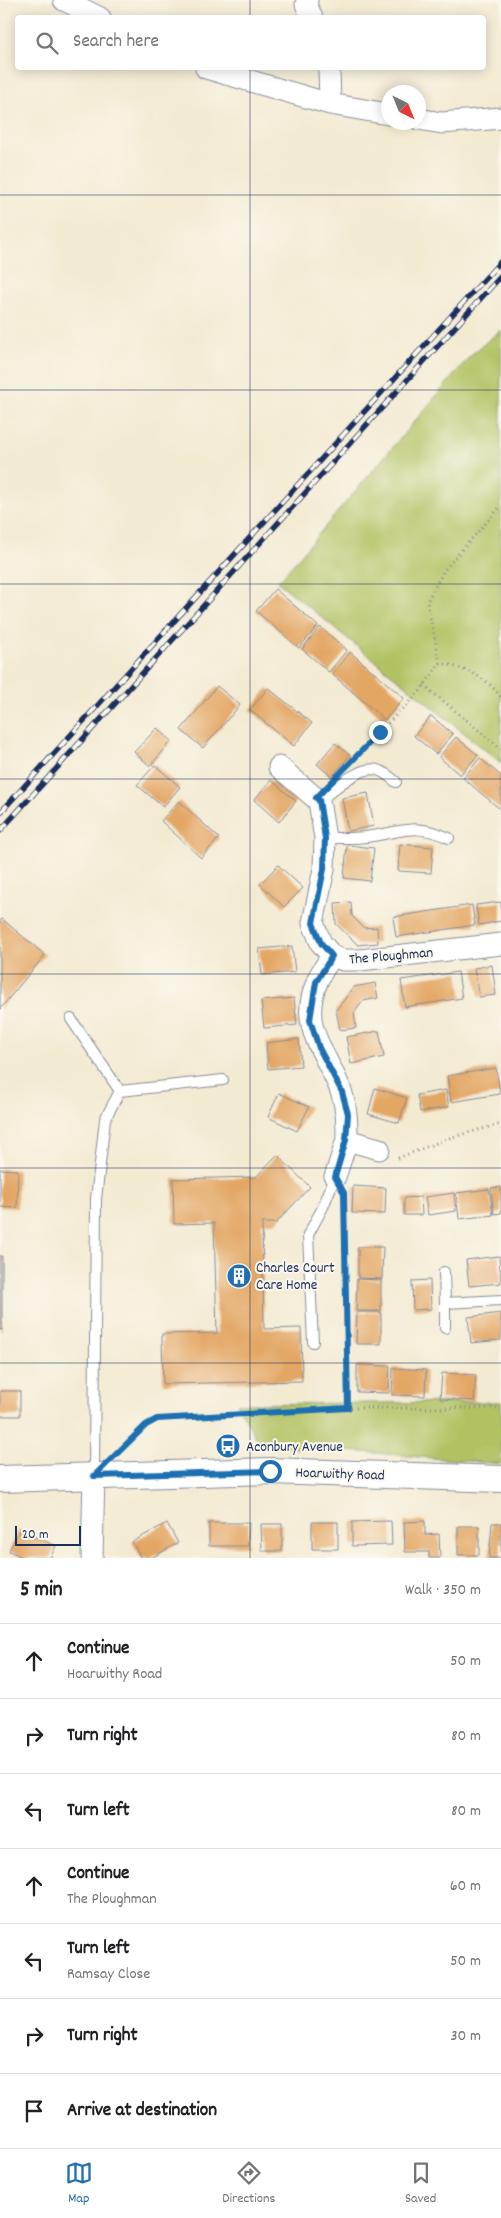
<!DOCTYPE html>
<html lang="en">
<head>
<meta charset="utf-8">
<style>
	:root { --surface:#fff; --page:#f6f6f6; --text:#202124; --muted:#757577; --line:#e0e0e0; --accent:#1f6fb2 }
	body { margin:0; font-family:Dekko,sans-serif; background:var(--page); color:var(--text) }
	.compass { position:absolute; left:381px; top:85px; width:45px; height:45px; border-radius:50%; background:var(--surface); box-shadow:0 2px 12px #0003; rotate:137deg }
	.scale { position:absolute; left:15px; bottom:12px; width:66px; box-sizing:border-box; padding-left:5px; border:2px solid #1b2f5e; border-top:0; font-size:14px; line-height:18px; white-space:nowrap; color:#1b2f5e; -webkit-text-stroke:4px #fbf7ec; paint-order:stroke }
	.stop { position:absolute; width:15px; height:15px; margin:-11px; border:4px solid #1f6fb2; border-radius:50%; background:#fff }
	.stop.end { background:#1f6fb2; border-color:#fff; box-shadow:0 1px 5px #0008 }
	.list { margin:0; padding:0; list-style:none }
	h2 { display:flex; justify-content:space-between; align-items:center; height:65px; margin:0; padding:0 20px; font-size:21px }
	h2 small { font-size:16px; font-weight:400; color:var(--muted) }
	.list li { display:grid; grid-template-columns:32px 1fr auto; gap:15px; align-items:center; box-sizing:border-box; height:75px; padding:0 20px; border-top:1px solid var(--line) }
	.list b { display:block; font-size:19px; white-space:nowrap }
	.list p { margin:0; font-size:16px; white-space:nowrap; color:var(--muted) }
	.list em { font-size:16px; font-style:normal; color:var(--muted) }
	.icon { flex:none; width:28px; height:28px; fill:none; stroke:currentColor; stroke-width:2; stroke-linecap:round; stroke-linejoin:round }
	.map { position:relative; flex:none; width:501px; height:1558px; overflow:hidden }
	.search { position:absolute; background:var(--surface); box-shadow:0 2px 12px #0003; left:15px; right:15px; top:15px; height:55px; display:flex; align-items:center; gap:12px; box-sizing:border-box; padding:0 18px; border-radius:5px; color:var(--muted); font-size:19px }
	.sheet { height:590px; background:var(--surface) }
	nav { display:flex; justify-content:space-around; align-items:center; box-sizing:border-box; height:70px; border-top:1px solid var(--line); background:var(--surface); font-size:14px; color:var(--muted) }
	nav a { display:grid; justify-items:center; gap:2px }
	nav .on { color:var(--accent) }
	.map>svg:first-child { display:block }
</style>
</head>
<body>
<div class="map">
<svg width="501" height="1558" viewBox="0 0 501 1558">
	<rect width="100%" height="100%" fill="#fbf7ec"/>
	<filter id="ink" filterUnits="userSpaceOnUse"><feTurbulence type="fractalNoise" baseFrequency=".02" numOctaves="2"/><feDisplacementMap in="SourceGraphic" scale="10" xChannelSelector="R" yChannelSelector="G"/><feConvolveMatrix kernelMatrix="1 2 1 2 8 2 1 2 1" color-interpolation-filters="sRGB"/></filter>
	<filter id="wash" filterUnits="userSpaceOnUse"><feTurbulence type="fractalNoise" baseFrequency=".0096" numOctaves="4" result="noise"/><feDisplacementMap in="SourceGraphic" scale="20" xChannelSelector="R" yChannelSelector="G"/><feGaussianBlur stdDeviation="1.12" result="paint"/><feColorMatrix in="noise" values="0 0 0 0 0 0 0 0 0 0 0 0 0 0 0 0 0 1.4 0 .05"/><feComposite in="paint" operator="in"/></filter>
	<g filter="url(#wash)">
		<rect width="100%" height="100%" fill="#f3ead2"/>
		<path fill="#b2c264" stroke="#667861" d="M501 330V763L278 582 472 354Z
			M501 1402V1464L363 1452 261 1446 237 1404Z"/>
		<g id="blocks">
			<path fill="#e3a664" d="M275 589 318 626 299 648 256 611Z
				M320 627 347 650 329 672 302 649Z
				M350 652 404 698 385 720 332 674Z
				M217 686 240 705 203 748 181 730Z
				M268 688 312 723 294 746 250 710Z
				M431 716 453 734 436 754 414 736Z
				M157 728 172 741 150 766 134 752Z
				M456 737 478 755 460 775 439 757Z
				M335 743 350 755 332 777 317 764Z
				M480 758 501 776V810L463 778Z
				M155 765 180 787 163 807 137 785Z
				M271 780 296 801 279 822 254 800Z
				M368 793 374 826 348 831 342 798Z
				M179 801 219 838 201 858 161 821Z
				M400 844 433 847 431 873 398 871Z
				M347 845 374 848 370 881 344 878Z
				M278 865 303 888 284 907 260 884Z
				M351 902 352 916 364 928 377 927 378 943 358 945 336 924 335 903Z
				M501 902V921L479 925 476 905Z
				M472 905 475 925 396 937 393 917Z
				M2 919 45 955 0 1009V921Z
				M292 946 295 972 262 975 259 949Z
				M492 965 496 995 479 997 474 968Z
				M458 972 462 998 405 1007 401 980Z
				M375 983 378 998 363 1001 354 1013 356 1028 340 1030 336 1010 354 987Z
				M294 998 297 1025 264 1028 261 1001Z
				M379 1031 384 1057 351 1064 346 1037Z
				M299 1039 301 1066 268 1069 266 1043Z
				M496 1068 500 1094 451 1102 447 1076Z
				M375 1088 407 1098 399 1123 368 1114Z
				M446 1090 449 1107 420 1112 417 1095Z
				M279 1093 309 1107 297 1131 268 1117Z
				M277 1155 310 1187 276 1223H262L264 1329 301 1328 302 1381 163 1384 162 1334 217 1333 214 1223 174 1224 173 1179 256 1177Z
				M0 1169 18 1170 17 1208 0 1207Z
				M353 1186 386 1188 385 1214 352 1213Z
				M501 1187V1213L494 1214 491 1188Z
				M489 1189 493 1215 459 1219 456 1193Z
				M454 1193 456 1211 428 1215 425 1197Z
				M421 1197 422 1215H404V1198Z
				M358 1247H383L382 1279 358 1278Z
				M0 1256H2V1330H0Z
				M499 1256 501 1283 469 1286 466 1260Z
				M357 1279 381 1280V1311H356Z
				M430 1280 431 1309 413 1310 412 1281Z
				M357 1312H381V1344H356Z
				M501 1313V1340L471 1343 468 1317Z
				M357 1365 390 1366 389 1393 357 1392Z
				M393 1368 426 1370 425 1396 392 1395Z
				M442 1373 476 1375 474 1401 440 1399Z
				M0 1391H20V1416H0Z
				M391 1521 392 1545 352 1546V1522Z
				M425 1521V1535L439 1534 440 1558H429V1552H405L404 1522Z
				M312 1522H338V1549H312Z
				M167 1523 178 1543 151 1558H141L132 1542Z
				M209 1523H249L248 1546H209Z
				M492 1523H501V1558H489Z
				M261 1524H282V1551H262Z
				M458 1526H479V1555H458Z
				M19 1530 56 1546 50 1558H24L9 1551Z"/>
		</g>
	</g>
	<g filter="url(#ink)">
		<use href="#blocks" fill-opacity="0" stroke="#878c98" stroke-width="1"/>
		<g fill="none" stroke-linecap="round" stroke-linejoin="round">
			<defs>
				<path id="service" d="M319 801C333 791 362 762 380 771 386 773 391 778 396 782
					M325 838C340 838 357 839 372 836 404 831 417 823 449 838
					M71 1019 120 1091 105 1119 96 1199 94 1475
					M120 1091 223 1080
					M444 1272 445 1303
					M445 1328V1303L501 1300
					M313 1342 308 1235 323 1207 335 1177"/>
				<path id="minor" d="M64 0 100 18
					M307 0 306 4 312 18
					M206 68 330 104 388 114
					M329 68 330 104
					M418 119 442 123 501 118
					M279 767 319 801 325 838 324 869 313 923 321 943 332 956
					M379 1149 347 1140C347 1124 347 1110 342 1094 329 1055 297 1029 317 982 320 973 327 964 332 956L343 960H360L501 944
					M335 1177 347 1140
					M92 1558 94 1476"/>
				<path id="tertiary" d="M0 1479 270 1471 501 1479"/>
			</defs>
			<use href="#service" stroke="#878c98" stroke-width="12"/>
			<use href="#minor" stroke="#878c98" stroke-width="23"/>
			<use href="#tertiary" stroke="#878c98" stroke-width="28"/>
			<path stroke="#878c98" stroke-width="3" stroke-dasharray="1 4" stroke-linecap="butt" d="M440 663C464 668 486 676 501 697
				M424 685 501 749
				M356 755 420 691 440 663 427 602 444 570 501 506
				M398 1158 452 1137 501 1124
				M344 1201 348 1408
				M119 1452 146 1425 157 1419 348 1408H501"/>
			<use href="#service" stroke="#fff" stroke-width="10"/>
			<use href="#minor" stroke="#fff" stroke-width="21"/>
			<use href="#tertiary" stroke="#fff" stroke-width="26"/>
			<defs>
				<path id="rail" d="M0 813 501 261
					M0 831 501 276"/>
			</defs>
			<use href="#rail" stroke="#1b2f5e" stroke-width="5.5"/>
			<use href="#rail" stroke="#fbf7ec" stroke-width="4" stroke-dasharray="11" stroke-linecap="butt"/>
		</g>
	</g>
	<g fill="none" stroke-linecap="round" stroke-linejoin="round" filter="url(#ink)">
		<path stroke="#1f6fb2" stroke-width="6" d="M270 1471 94 1476 146 1425 157 1419 348 1408 344 1193 335 1177 346 1140 348 1114 342 1092 319 1048 310 1020 316 982 332 956 321 943 313 923 324 869 325 838 319 800 316 798 380 732"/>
	</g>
	<path fill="none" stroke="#1b2f5e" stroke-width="1" stroke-opacity="0.55" d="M250 0V18M250 68V1558M0 195H501M0 390H501M0 584H501M0 779H501M0 974H501M0 1168H501M0 1363H501"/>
	<defs>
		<symbol id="building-disc" viewBox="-11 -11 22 22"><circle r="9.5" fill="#1f6fb2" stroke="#fbf7ec"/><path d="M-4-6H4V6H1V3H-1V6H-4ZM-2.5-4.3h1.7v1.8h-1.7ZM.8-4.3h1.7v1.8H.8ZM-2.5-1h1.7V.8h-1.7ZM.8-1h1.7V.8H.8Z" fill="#fff"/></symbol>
		<symbol id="bus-disc" viewBox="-11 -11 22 22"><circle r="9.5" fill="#1f6fb2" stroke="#fbf7ec"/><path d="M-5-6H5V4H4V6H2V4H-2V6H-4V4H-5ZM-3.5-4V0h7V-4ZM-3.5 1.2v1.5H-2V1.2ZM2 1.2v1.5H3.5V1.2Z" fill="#fff"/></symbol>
	</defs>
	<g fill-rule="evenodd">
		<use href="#building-disc" x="225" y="1262" width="28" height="28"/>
		<use href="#bus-disc" x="214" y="1432" width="28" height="28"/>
	</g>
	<g text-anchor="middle" stroke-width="4" stroke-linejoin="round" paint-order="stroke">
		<g font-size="15" fill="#1b2f5e" stroke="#fbf7ec">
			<text transform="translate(391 955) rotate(-5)" y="5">The Ploughman</text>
			<text transform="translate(340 1473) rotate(2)" y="5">Hoarwithy Road</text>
		</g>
		<g font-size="15" fill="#1b2f5e" stroke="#fbf7ec" text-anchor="start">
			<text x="256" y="1272">Charles Court<tspan x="256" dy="17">Care Home</tspan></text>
			<text x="246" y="1451">Aconbury Avenue</text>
		</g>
	</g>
</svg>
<svg class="compass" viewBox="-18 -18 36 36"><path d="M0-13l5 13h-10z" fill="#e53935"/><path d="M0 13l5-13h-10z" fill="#757577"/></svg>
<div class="scale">20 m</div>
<div class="stop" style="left:270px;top:1471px"></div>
<div class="stop end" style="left:380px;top:732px"></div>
<div class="search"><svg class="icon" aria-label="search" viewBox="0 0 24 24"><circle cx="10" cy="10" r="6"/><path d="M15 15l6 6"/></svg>Search here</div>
</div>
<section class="sheet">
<h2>5 min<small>Walk · 350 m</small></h2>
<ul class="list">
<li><svg class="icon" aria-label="ahead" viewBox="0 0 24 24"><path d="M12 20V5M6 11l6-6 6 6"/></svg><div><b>Continue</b><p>Hoarwithy Road</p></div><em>50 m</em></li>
<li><svg class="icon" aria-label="right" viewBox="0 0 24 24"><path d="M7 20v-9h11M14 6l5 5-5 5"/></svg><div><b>Turn right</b></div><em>80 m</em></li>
<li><svg class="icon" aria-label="left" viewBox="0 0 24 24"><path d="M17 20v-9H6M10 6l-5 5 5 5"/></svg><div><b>Turn left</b></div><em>80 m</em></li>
<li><svg class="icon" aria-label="ahead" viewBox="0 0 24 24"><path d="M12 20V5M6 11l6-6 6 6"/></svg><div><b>Continue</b><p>The Ploughman</p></div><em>60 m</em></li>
<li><svg class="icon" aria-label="left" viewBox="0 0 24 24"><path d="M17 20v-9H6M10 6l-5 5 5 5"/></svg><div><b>Turn left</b><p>Ramsay Close</p></div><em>50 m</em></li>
<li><svg class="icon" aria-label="right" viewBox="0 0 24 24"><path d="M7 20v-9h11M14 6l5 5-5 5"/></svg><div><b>Turn right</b></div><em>30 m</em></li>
<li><svg class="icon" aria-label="arrive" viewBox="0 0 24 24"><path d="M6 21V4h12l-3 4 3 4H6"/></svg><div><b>Arrive at destination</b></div></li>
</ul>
</section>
<nav>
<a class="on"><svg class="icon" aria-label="map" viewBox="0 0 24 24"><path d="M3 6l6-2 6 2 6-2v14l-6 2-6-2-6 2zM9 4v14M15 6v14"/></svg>Map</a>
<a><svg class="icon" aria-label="directions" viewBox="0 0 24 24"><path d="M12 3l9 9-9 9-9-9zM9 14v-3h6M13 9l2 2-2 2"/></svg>Directions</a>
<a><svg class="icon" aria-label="saved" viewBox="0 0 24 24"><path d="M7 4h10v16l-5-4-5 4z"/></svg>Saved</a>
</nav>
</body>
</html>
